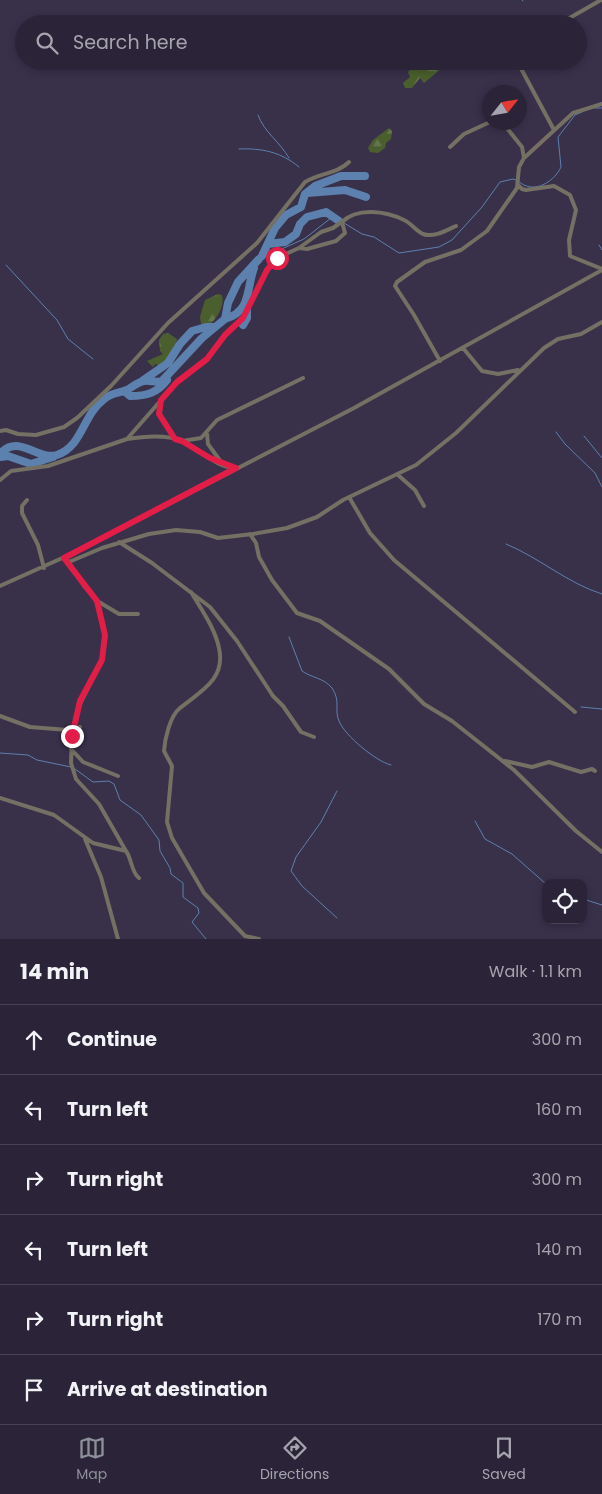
<!DOCTYPE html>
<html lang="en">
<head>
<meta charset="utf-8">
<style>
	:root { --surface:#2b2438; --page:#373043; --text:#f1f3f6; --muted:#a6a4ae; --line:#474153; --accent:#8c9099 }
	body { margin:0; font-family:Poppins,sans-serif; background:var(--page); color:var(--text) }
	.controls { position:absolute; right:15px; bottom:15px; display:grid; overflow:hidden; border-radius:10px; box-shadow:0 2px 8px #0003 }
	.controls button { width:45px; height:45px; display:grid; place-items:center; padding:0; border:0; border-bottom:1px solid var(--line); background:var(--surface); color:var(--text); font:25px sans-serif }
	.compass { position:absolute; left:482px; top:85px; width:45px; height:45px; border-radius:50%; background:var(--surface); box-shadow:0 2px 8px #0003; rotate:59deg }
	.stop { position:absolute; width:15px; height:15px; margin:-11px; border:4px solid #e11d48; border-radius:50%; background:#fff }
	.stop.end { background:#e11d48; border-color:#fff; box-shadow:0 1px 5px #0008 }
	.list { margin:0; padding:0; list-style:none }
	h2 { display:flex; justify-content:space-between; align-items:center; height:65px; margin:0; padding:0 20px; font-size:21px }
	h2 small { font-size:16px; font-weight:400; color:var(--muted) }
	.list li { display:grid; grid-template-columns:32px 1fr auto; gap:15px; align-items:center; box-sizing:border-box; height:70px; padding:0 20px; border-top:1px solid var(--line) }
	.list b { display:block; font-size:19px; white-space:nowrap }
	.list em { font-size:16px; font-style:normal; color:var(--muted) }
	.icon { flex:none; width:28px; height:28px; fill:none; stroke:currentColor; stroke-width:2; stroke-linecap:round; stroke-linejoin:round }
	.map { position:relative; flex:none; width:602px; height:939px; overflow:hidden }
	.search { position:absolute; background:var(--surface); box-shadow:0 2px 8px #0003; left:15px; right:15px; top:15px; height:55px; display:flex; align-items:center; gap:12px; box-sizing:border-box; padding:0 18px; border-radius:28px; color:var(--muted); font-size:19px }
	.sheet { height:485px; background:var(--surface) }
	nav { display:flex; justify-content:space-around; align-items:center; box-sizing:border-box; height:70px; border-top:1px solid var(--line); background:var(--surface); font-size:14px; color:var(--muted) }
	nav a { display:grid; justify-items:center; gap:2px }
	nav .on { color:var(--accent) }
	.map>svg:first-child { display:block }
</style>
</head>
<body>
<div class="map">
<svg width="602" height="939" viewBox="0 0 602 939">
	<defs>
		<pattern id="forest-firs" width="22" height="20" patternUnits="userSpaceOnUse" patternTransform="scale(1.25)"><rect width="22" height="20" fill="#4a5f2d"/><path d="M5 1l3.5 6h-7zM16 11l3.5 6h-7z" fill="#64754c"/></pattern>
	</defs>
	<rect width="100%" height="100%" fill="#39304a"/>
	<path fill="url(#forest-firs)" d="M424 61H456L442 68 424 83 420 78 412 88H405L403 83 410 77 408 72 412 68 411 63 421 64Z
		M389 128 392 131 391 139 386 143 385 148 378 153 370 152 368 148 373 140Z
		M218 294 222 295C225 305 217 319 209 325L201 324 200 317 205 300Z
		M168 333 177 339 173 355 163 366 155 364 153 367 147 361 163 354 160 351 159 340 163 334Z"/>
	<g fill="none" stroke-linecap="round" stroke-linejoin="round">
		<path stroke="#5c81ae" stroke-width="1" d="M522 0 523 1
			M595 108H602
			M258 115C264 132 280 142 289 158
			M239 149C262 148 281 152 299 167
			M344 223 362 234 374 237 399 253 439 247 452 240 482 207 500 182 513 179C518 180 520 183 524 185 538 192 555 180 561 167L558 137 575 115 582 112
			M599 245 602 250
			M259 259 304 239 331 218 340 221
			M6 265 57 320 68 339 93 359
			M556 432 565 444 595 473 602 487
			M584 436 602 458
			M506 544C540 558 567 583 602 594
			M289 637 302 671C312 678 324 678 332 688 341 701 334 710 339 721 345 736 377 762 391 765
			M581 707 602 709
			M0 753 28 755 37 760 71 767
			M75 769 93 782 109 781 114 784 120 800 141 815 159 840 160 851 170 868 171 874 183 883V897L198 908 199 913 192 922 206 939
			M475 821 485 839 512 854 546 884
			M583 899 602 905
			M337 918 302 886 291 871 296 857 321 822 337 791"/>
		<path stroke="#5c81ae" stroke-width="8" d="M307 193 345 190 366 197
			M268 244 285 242 296 234 300 224 307 217 326 212 339 221
			M262 256 275 228 286 215 301 207 305 194 315 186 341 176H365
			M225 319C252 311 246 289 254 268
			M243 325 247 318V304
			M142 381 168 363 180 344 192 331 206 327H215
			M124 391 130 396C147 396 157 393 167 380
			M0 454C18 433 38 461 57 455 82 447 83 415 103 400 112 392 117 394 127 390 132 387 138 382 144 381 150 380 156 383 162 381L202 338 225 319 228 303 238 282 259 259
			M0 457 8 456 31 464 53 457"/>
		<path stroke="#747063" stroke-width="4" d="M559 24 601 0
			M517 61 554 130
			M502 122 522 147 524 158
			M450 147 464 134 490 122
			M518 185 522 189 526 190 554 186 570 195 576 210 569 240 570 256 602 269
			M299 248 321 232 333 228 343 221
			M463 348 482 371 498 374 518 370
			M440 361 414 315 395 286 397 282 425 262 461 250 487 231 517 188 519 167 524 158 573 113 602 104
			M160 402 159 414 175 439
			M0 431 6 430 18 434 36 435 64 427 77 418 111 386 168 323 257 243 305 182C319 173 337 174 349 162
			M207 434 208 444 221 462
			M127 439C145 436 166 434 182 441 200 449 215 467 235 468
			M182 441 201 438 217 420 303 378
			M398 475 415 490 424 506
			M0 480 11 471 48 466 127 439 177 382 207 359 225 335 243 318 267 270 277 258 299 248 307 249 336 241 345 233 342 222C357 207 386 211 404 220 411 223 416 231 423 234 434 238 447 230 456 226
			M349 497 370 533 394 560 575 712
			M27 500 22 506V513L38 545 44 568
			M250 534 256 543 259 557 272 580 297 613 320 621 389 669 424 704 452 721 514 770 576 831 602 852
			M119 542 152 563 210 607 237 641 273 696 283 706 301 732 314 737
			M68 561 84 586 97 601 105 635 102 660 78 708 72 736 71 763 76 779 99 804 126 851
			M69 562 102 548 149 534 176 530 200 532 218 538 253 534 287 528 317 517 343 500 416 465 456 433 544 348 558 339 581 334 602 322
			M0 586 78 551 354 408 602 270
			M191 592C201 609 215 628 219 648 226 679 201 691 180 708 170 716 165 738 164 751L172 766 167 822 172 838 204 893 245 936 259 939
			M99 602 119 614H138
			M0 716 30 727 68 730 80 727
			M71 749 83 762 118 776
			M505 761 532 767 549 762 581 772 592 769 595 771
			M0 798 54 815 93 843 126 851C132 859 131 872 139 878
			M85 839 101 877 118 939"/>
	</g>
	<g fill="none" stroke-linecap="round" stroke-linejoin="round">
		<path stroke="#e11d48" stroke-width="6" d="M72 736 80 701 102 660 105 635 97 601 64 558 236 468 210 458 182 441 175 439 159 414 161 400 177 382 207 359 225 335 243 318 267 270 277 258"/>
	</g>
</svg>
<div class="controls">
<button><svg class="icon" aria-label="locate" viewBox="0 0 24 24"><circle cx="12" cy="12" r="6"/><path d="M12 2v4M12 18v4M2 12h4M18 12h4"/></svg></button>
</div>
<svg class="compass" viewBox="-18 -18 36 36"><path d="M0-13l5 13h-10z" fill="#e53935"/><path d="M0 13l5-13h-10z" fill="#a6a4ae"/></svg>
<div class="stop" style="left:277px;top:258px"></div>
<div class="stop end" style="left:72px;top:736px"></div>
<div class="search"><svg class="icon" aria-label="search" viewBox="0 0 24 24"><circle cx="10" cy="10" r="6"/><path d="M15 15l6 6"/></svg>Search here</div>
</div>
<section class="sheet">
<h2>14 min<small>Walk · 1.1 km</small></h2>
<ul class="list">
<li><svg class="icon" aria-label="ahead" viewBox="0 0 24 24"><path d="M12 20V5M6 11l6-6 6 6"/></svg><div><b>Continue</b></div><em>300 m</em></li>
<li><svg class="icon" aria-label="left" viewBox="0 0 24 24"><path d="M17 20v-9H6M10 6l-5 5 5 5"/></svg><div><b>Turn left</b></div><em>160 m</em></li>
<li><svg class="icon" aria-label="right" viewBox="0 0 24 24"><path d="M7 20v-9h11M14 6l5 5-5 5"/></svg><div><b>Turn right</b></div><em>300 m</em></li>
<li><svg class="icon" aria-label="left" viewBox="0 0 24 24"><path d="M17 20v-9H6M10 6l-5 5 5 5"/></svg><div><b>Turn left</b></div><em>140 m</em></li>
<li><svg class="icon" aria-label="right" viewBox="0 0 24 24"><path d="M7 20v-9h11M14 6l5 5-5 5"/></svg><div><b>Turn right</b></div><em>170 m</em></li>
<li><svg class="icon" aria-label="arrive" viewBox="0 0 24 24"><path d="M6 21V4h12l-3 4 3 4H6"/></svg><div><b>Arrive at destination</b></div></li>
</ul>
</section>
<nav>
<a class="on"><svg class="icon" aria-label="map" viewBox="0 0 24 24"><path d="M3 6l6-2 6 2 6-2v14l-6 2-6-2-6 2zM9 4v14M15 6v14"/></svg>Map</a>
<a><svg class="icon" aria-label="directions" viewBox="0 0 24 24"><path d="M12 3l9 9-9 9-9-9zM9 14v-3h6M13 9l2 2-2 2"/></svg>Directions</a>
<a><svg class="icon" aria-label="saved" viewBox="0 0 24 24"><path d="M7 4h10v16l-5-4-5 4z"/></svg>Saved</a>
</nav>
</body>
</html>
